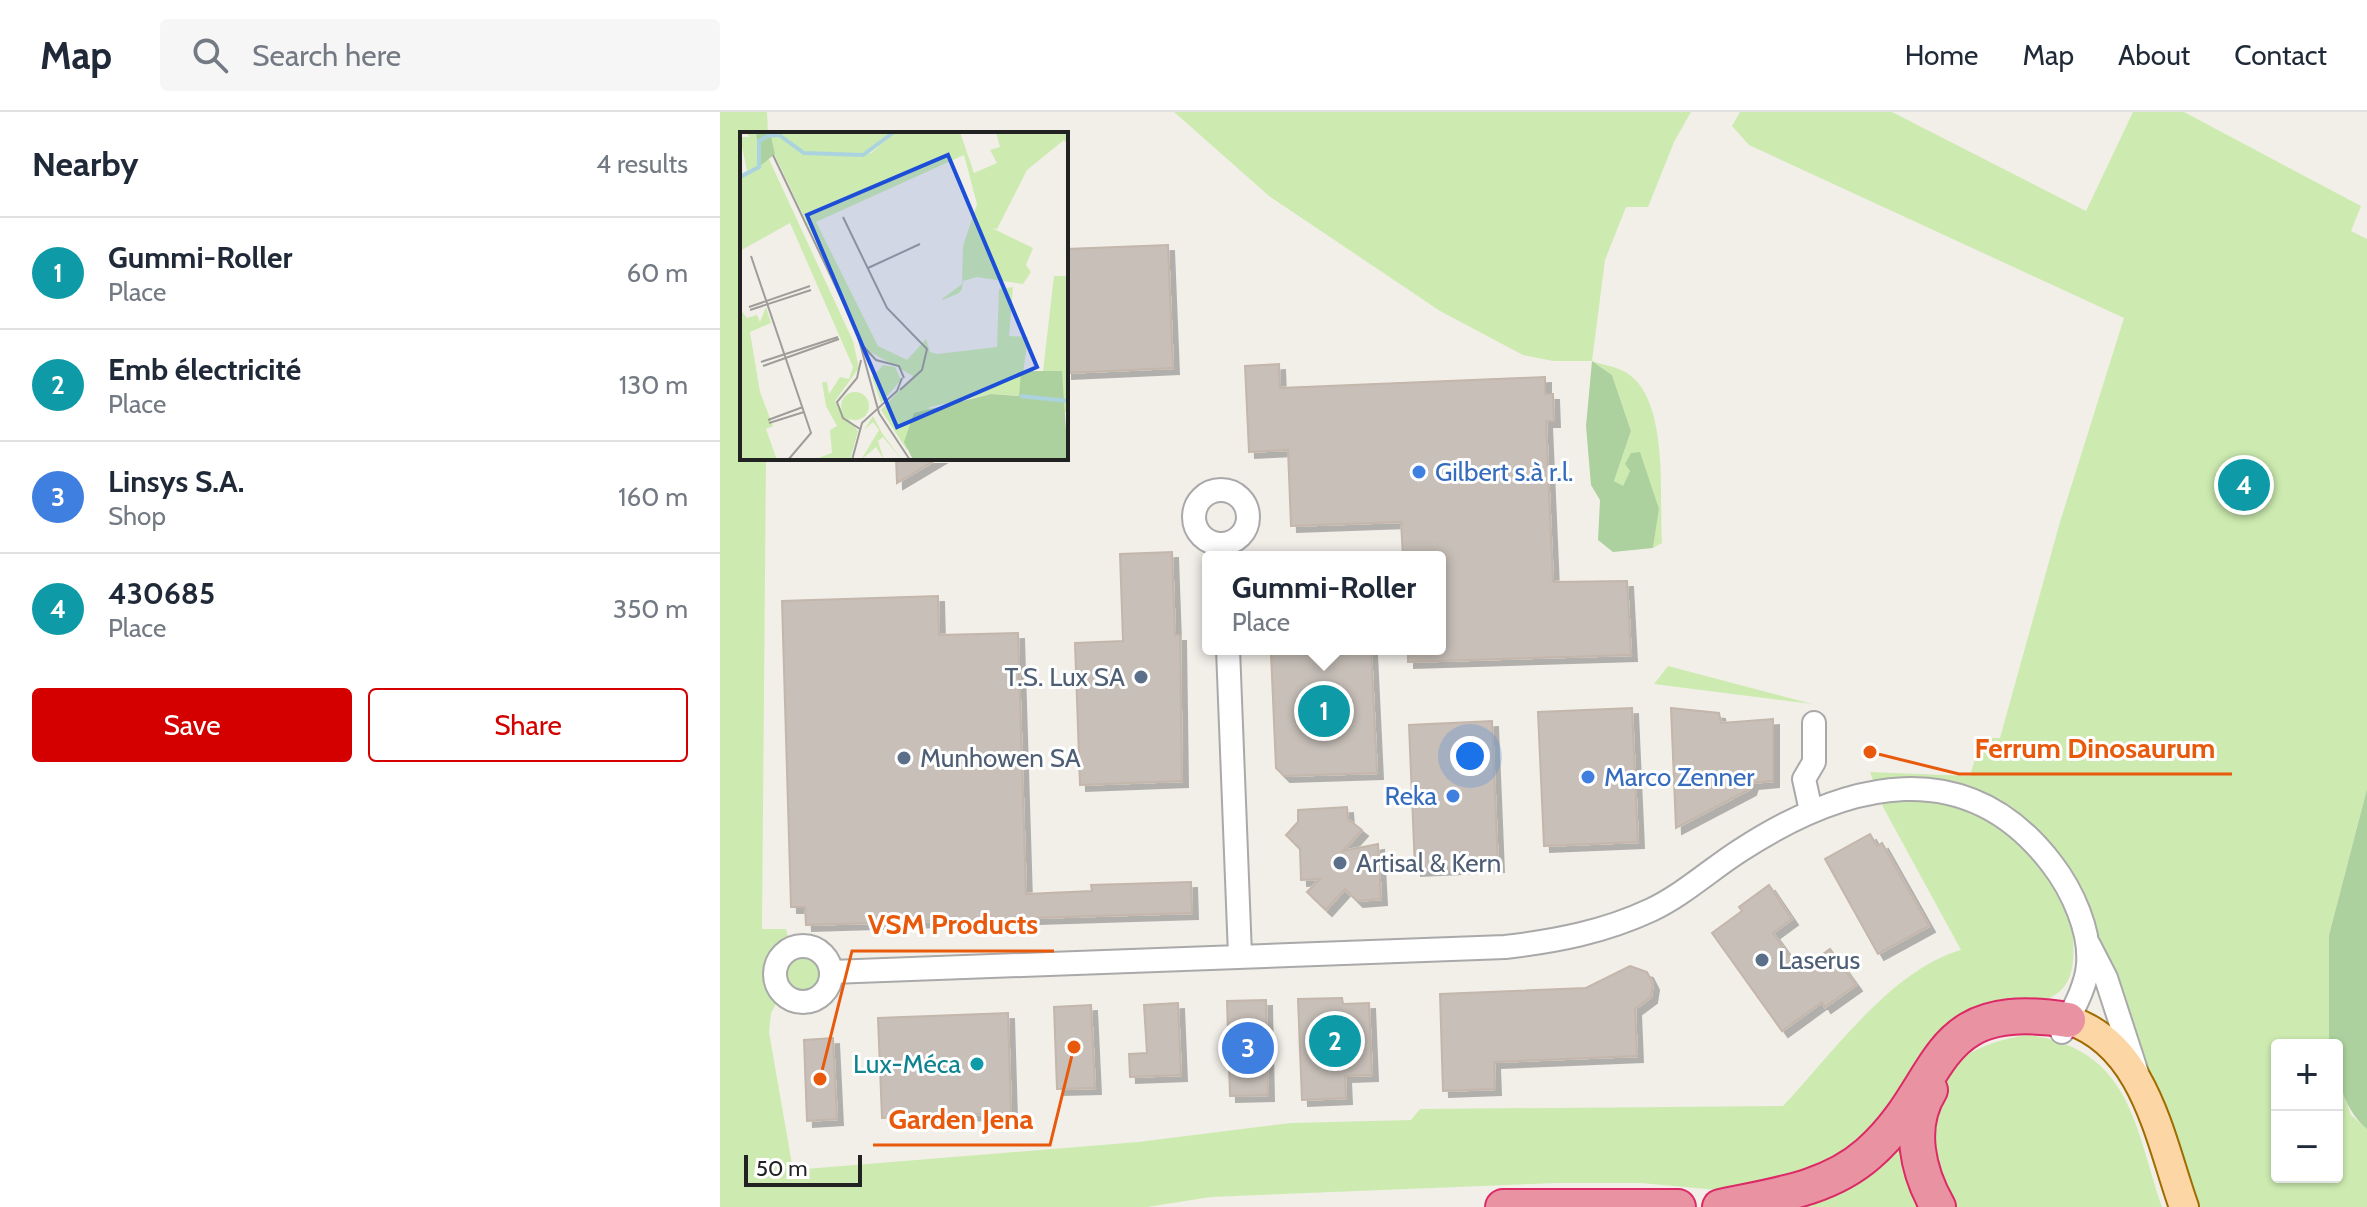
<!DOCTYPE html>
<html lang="en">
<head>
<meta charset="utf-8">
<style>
	:root { --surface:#fff; --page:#f6f6f7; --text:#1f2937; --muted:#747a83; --line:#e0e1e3; --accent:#d40000 }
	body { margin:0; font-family:Cabin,sans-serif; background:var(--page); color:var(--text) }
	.controls { position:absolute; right:24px; bottom:24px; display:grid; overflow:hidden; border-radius:8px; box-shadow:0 2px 6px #0004 }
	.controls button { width:72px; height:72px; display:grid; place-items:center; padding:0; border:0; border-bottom:2px solid var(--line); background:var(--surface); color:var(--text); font:40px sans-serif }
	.scale { position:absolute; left:24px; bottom:20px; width:118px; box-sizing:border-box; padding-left:8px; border:4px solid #222; border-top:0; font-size:22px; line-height:28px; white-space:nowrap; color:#222; -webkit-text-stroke:6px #fff; paint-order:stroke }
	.you { position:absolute; left:750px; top:644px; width:28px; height:28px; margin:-20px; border:6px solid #fff; border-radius:50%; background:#1a73e8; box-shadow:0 0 0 12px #1a73e833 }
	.badge { display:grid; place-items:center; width:52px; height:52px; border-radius:50%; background:var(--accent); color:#fff; font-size:26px; font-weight:700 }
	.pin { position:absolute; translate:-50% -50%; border:4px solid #fff; box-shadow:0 2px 8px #0006 }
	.popup { position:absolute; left:482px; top:439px; width:244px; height:104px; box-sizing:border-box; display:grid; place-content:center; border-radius:8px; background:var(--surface); filter:drop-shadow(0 2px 6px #0005); font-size:26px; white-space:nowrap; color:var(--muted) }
	.popup b { font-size:30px; color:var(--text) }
	.popup::after { content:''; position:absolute; left:50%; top:100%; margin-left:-16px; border:16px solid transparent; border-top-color:var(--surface) }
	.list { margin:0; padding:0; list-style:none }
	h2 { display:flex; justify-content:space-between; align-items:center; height:104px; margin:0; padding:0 32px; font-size:34px }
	h2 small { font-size:26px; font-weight:400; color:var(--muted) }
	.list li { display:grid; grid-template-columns:52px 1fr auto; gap:24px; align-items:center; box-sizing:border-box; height:112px; padding:0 32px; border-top:2px solid var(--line) }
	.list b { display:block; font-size:30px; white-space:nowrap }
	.list p { margin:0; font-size:26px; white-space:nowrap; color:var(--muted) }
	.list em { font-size:26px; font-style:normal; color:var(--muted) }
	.actions { display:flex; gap:16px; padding:24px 32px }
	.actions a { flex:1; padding:18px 0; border:2px solid var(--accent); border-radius:8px; text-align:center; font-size:28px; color:var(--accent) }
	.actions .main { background:var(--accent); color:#fff }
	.icon { flex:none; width:44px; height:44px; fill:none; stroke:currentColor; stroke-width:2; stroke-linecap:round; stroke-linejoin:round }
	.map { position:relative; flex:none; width:1647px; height:1095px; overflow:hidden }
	header { display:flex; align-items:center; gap:48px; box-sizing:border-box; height:112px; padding:0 40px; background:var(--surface); border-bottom:2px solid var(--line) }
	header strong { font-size:38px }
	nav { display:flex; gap:44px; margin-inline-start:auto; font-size:28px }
	.search { width:560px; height:72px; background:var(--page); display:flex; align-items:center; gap:20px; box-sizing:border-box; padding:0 28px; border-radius:8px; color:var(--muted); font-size:30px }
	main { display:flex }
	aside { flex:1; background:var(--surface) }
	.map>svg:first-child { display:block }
</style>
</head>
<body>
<header>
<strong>Map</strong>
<div class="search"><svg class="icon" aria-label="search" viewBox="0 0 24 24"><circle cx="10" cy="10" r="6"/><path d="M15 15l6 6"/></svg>Search here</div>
<nav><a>Home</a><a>Map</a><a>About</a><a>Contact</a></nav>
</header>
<main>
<aside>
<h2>Nearby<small>4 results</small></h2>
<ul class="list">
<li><span class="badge" style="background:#0f9aa8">1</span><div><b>Gummi-Roller</b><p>Place</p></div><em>60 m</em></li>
<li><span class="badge" style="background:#0f9aa8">2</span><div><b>Emb électricité</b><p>Place</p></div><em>130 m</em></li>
<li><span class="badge" style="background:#3f7fe0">3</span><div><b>Linsys S.A.</b><p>Shop</p></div><em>160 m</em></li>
<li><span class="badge" style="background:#0f9aa8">4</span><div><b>430685</b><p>Place</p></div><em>350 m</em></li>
</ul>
<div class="actions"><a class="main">Save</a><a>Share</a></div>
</aside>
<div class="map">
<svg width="1647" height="1095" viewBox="0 0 1647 1095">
	<defs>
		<filter id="shadow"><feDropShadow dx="6" dy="6" stdDeviation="0" flood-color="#0004"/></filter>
	</defs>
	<rect width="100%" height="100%" fill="#f2efe9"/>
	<path fill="#cdebb0" d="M0 0H47L48 22H22V346H46L42 817H66L71 837H97L109 850 111 868 95 888 77 889 62 881 51 901 49 920 73 1058 418 1030 571 1011 691 1008 700 997 1063 994C1112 942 1171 858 1241 838L1163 695 1150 660 1250 664 1261 626H1280L1340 410 1404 206 1029 33 1012 14 1020 0H1172L1366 99 1413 0H1464L1641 94 1631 119 1647 127V677L1609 823V933H1557V1065H1617V964L1631 1003 1647 1017V1095H1469L1370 813 1352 816C1360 885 1336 890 1275 897L1166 1012 1113 1058 1018 1080 921 1071H836L491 1085 427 1095H0Z
		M454 0H971L954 30 928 95H906L885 148 872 249C883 253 898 255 907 261 950 289 939 385 942 431L933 436 939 397 910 359 903 375 894 369 911 319 892 263 872 249H833L803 243 720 199 549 84Z
		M948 554 1092 592 934 572Z
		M1308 923C1410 937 1414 1012 1442 1095H1225C1210 1070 1211 1060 1211 1031 1211 1018 1208 1000 1212 988 1223 945 1270 928 1308 923Z
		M1179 1013 1209 1095H1082L1054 1089Z"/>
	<path fill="#add19e" d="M872 249 892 263 911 319 894 369 903 374 910 359 905 352 911 341 920 340 939 397 933 436 893 440 878 428 880 388 871 373 866 314Z
		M1647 677V1017C1621 994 1617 966 1617 933H1609V823Z"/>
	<path fill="#c7bfb8" stroke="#c4b6ab" stroke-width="2" filter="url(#shadow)" d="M448 133 453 256 346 261V137Z
		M559 252 560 276 825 265V282H833L834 309H826L833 470 907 469 911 543 688 550V537H720V445H683L681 410 571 414 568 338 529 340 525 254Z
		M176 346H219L177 371Z
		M452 440 455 523H460L462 669 360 673 355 531 403 529 400 442Z
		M218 484 219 523 298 521 306 782 372 779 371 773 471 770 472 801 86 813 85 795H71L62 489Z
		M575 537H651L657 661 564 664 556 656 551 541 575 540Z
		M912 596 918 730 824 734 818 600Z
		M951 596 999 601 1001 611 1053 607V669L1032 671 1030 677 956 716Z
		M772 609 778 754 695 758 689 613Z
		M627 695 628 707 642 718 623 739 658 732 661 787 637 789 625 777 606 798 587 780 600 767 581 768 580 737 566 723 578 710V698Z
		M1150 722 1157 734 1162 731 1209 814 1158 842 1105 747Z
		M1049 773 1072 807 1053 821 1080 859 1110 837 1136 873 1105 895 1102 890 1062 919 992 821 1022 799 1019 795Z
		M910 854 927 860 933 872 931 885 915 897 917 944 774 950 775 977 723 979 720 882 866 876Z
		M622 886 623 892 649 891 652 963 625 964 626 986 582 988 578 887Z
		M546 888 548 983 510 984 507 889Z
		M458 891 461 963 410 965 409 942 427 941 424 893Z
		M371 893 375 976 337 977 334 895Z
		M288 901 291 1001 162 1006 158 906Z
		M113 926 117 1007 87 1009 84 928Z"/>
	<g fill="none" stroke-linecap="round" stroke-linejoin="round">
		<defs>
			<path id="minor" d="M474 405a27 27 0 1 1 54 0a27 27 0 1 1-54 0Z
				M508 537 520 843
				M1091 699 1084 667 1094 650V611
				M1369 833 1386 866 1417 961
				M55 862a28 28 0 1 1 56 0a28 28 0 1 1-56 0Z
				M111 860 785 835C836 829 884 820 931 798 963 783 991 757 1021 738 1126 670 1246 639 1332 752 1352 778 1371 819 1368 853 1366 876 1352 899 1342 920"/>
			<path id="major" d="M1348 908C1425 932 1440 1028 1464 1095"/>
			<path id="highway" d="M1210 978C1187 1015 1198 1060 1218 1095
				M783 1095H958
				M1000 1095C1051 1084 1107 1078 1148 1042 1228 972 1205 885 1348 908"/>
		</defs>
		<use href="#minor" stroke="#a9a9a9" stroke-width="26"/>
		<use href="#major" stroke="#a06b00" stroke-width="32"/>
		<use href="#highway" stroke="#dc2a67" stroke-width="38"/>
		<use href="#minor" stroke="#fff" stroke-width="22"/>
		<use href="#major" stroke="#fcd6a4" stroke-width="28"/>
		<use href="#highway" stroke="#e892a2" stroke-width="34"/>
	</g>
	<g fill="#3f7fe0" stroke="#fff" stroke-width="3">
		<circle cx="699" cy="360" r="8"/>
		<circle cx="868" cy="665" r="8"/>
		<circle cx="733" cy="684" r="8"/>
	</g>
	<g fill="#5c6f8a" stroke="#fff" stroke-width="3">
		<circle cx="421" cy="565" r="8"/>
		<circle cx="184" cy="646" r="8"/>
		<circle cx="620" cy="751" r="8"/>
		<circle cx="1042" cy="848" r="8"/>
	</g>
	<circle fill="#0f9aa8" stroke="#fff" stroke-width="3" cx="257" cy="952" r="8"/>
	<g text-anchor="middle" stroke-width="6" stroke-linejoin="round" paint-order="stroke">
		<g font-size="26" fill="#366cbe" stroke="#fff" text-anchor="start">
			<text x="715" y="369">Gilbert s.à r.l.</text>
			<text x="884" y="674">Marco Zenner</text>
			<text x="717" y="693" text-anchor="end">Reka</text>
		</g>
		<g font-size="26" fill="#4e5e75" stroke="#fff" text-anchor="start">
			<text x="405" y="574" text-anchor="end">T.S. Lux SA</text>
			<text x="200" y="655">Munhowen SA</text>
			<text x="636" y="760">Artisal &amp; Kern</text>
			<text x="1058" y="857">Laserus</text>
		</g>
		<g font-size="26" fill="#0d838f" stroke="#fff" text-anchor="end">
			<text x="241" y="961">Lux-Méca</text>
		</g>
	</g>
	<g transform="translate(20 20)">
		<rect width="328" height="328" fill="#f2efe9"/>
		<path d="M6 0H16L19 33 28 25 113 209 119 236 95 269 118 299 110 328 78 326 92 321 90 298 97 294 86 274 82 250H87L89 262 100 245 109 247 113 235 50 91 0 119V43L7 39 0 5H9ZM30 0H152L131 20 113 22 131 21 155 0H220L234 41 257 31 250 18 260 15 256 0H328V14L324 8 287 38 257 97 252 96 293 116 286 133 291 140 283 152 237 145 223 149 222 157 219 161 203 168 202 167 222 152 223 114 237 72 224 23 76 90 138 214 167 228 186 207 190 220 197 222 257 215 259 157 273 155 269 204 288 205 280 264 251 262 190 275 167 318 141 278 173 244 127 218 31 15ZM314 144H328V280H322L303 239ZM26 175 31 191 10 200 20 260 33 294 26 297 37 328H0V177L7 186 17 183 20 190ZM143 233 155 235 161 248 141 271 132 245ZM101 274a14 14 0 1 1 28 0a14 14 0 1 1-28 0ZM133 284 142 301 162 328 143 305 138 309 144 328 136 315 121 328 139 298 133 290 124 298Z" fill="#cdebb0"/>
		<path d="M16 0H30L35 22 15 38 19 31ZM281 239H322L328 328H173L164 310 174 281 251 262 279 264Z" fill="#add19e"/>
		<path fill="none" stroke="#aad3df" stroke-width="4" d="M0 45 19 35V9L28 4 39 3 64 21 123 23 154 0M280 264 328 269"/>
		<path fill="none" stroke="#9f9d99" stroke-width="2" d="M33 23 116 197 139 281 170 328M103 85 147 176 187 217 182 238 160 258M11 124 71 301 48 328M128 136 180 112M9 175 70 154M10 178 71 158M124 215 136 228 159 234 164 246M21 230 98 205M23 234 99 207M28 288 63 275M29 291 64 280M120 297 103 286 97 270 117 246 121 228M112 328 122 291 157 259 162 246"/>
		<path fill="#1d4ed8" fill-opacity="0.15" stroke="#1d4ed8" stroke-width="4" d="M208 23 297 235 157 295 67 83Z"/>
		<rect width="328" height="328" fill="none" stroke="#222" stroke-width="4"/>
	</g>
	<path fill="none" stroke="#e8590c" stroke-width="3" d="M1150 640L1239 662H1512M100 967L132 839H334M354 935L330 1033H153"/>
	<g fill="#e8590c" stroke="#fff" stroke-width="3">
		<circle cx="1150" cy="640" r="8"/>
		<circle cx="100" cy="967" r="8"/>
		<circle cx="354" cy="935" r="8"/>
	</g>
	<g font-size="28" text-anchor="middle" font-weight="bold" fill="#e8590c" stroke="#fff" stroke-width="6" stroke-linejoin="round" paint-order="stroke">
		<text x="1375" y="646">Ferrum Dinosaurum</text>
		<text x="233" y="822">VSM Products</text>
		<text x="241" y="1017">Garden Jena</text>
	</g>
</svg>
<div class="controls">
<button>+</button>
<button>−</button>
</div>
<div class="scale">50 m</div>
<div class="you"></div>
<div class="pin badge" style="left:604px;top:599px;background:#0f9aa8">1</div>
<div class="popup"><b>Gummi-Roller</b>Place</div>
<div class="pin badge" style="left:615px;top:929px;background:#0f9aa8">2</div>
<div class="pin badge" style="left:528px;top:936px;background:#3f7fe0">3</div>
<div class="pin badge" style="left:1524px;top:373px;background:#0f9aa8">4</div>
</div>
</main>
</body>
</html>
